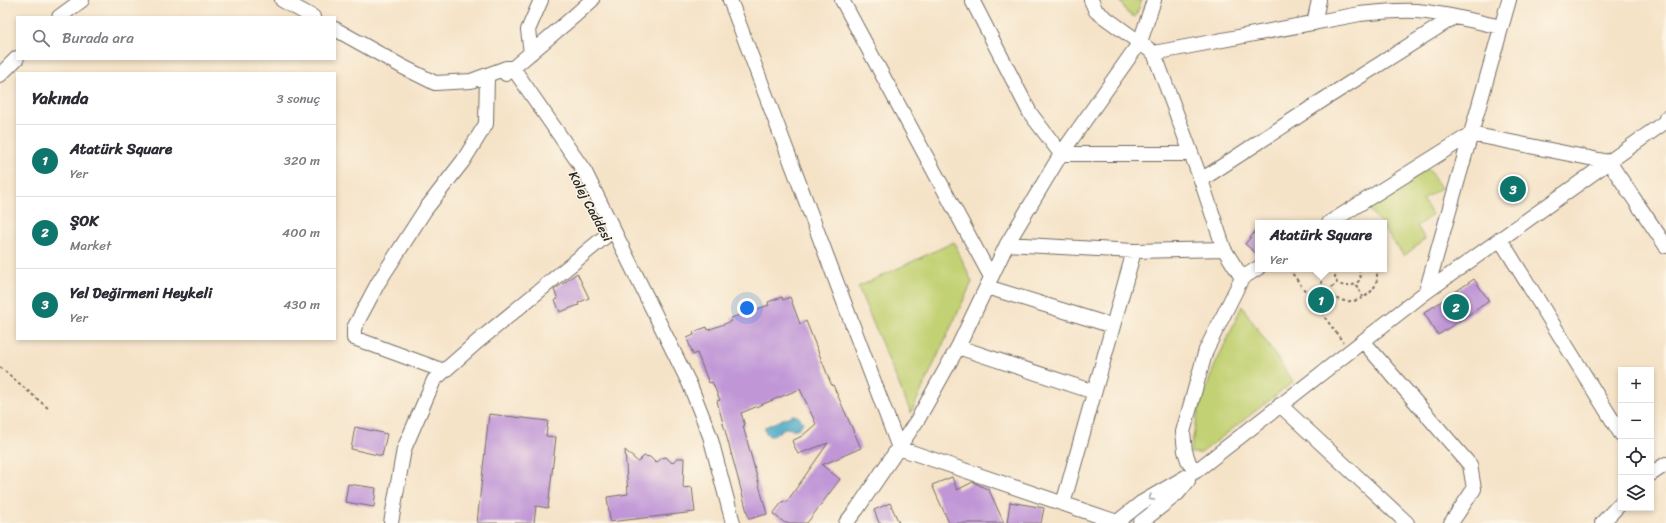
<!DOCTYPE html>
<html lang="tr">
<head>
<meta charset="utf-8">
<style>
	:root { --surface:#fff; --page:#f7f7f7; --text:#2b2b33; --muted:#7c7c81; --line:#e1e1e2; --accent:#0f766e }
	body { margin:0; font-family:Sriracha,sans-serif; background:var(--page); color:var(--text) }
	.controls { position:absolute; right:12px; bottom:12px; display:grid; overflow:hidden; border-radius:0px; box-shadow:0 2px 6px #0003 }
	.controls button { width:36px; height:36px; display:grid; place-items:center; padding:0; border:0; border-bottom:1px solid var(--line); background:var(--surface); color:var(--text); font:20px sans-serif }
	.you { position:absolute; left:747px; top:308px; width:14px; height:14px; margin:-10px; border:3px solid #fff; border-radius:50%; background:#1a73e8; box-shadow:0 0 0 6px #1a73e833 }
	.badge { display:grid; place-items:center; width:26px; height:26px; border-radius:50%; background:var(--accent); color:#fff; font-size:13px; font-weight:700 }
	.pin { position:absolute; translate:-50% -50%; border:2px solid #fff; box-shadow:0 1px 4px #0006 }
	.popup { position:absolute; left:1255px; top:220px; width:132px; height:52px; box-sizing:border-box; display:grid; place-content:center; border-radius:0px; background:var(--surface); filter:drop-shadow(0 1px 3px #0005); font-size:13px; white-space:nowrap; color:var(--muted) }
	.popup b { font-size:15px; color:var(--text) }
	.popup::after { content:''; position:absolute; left:50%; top:100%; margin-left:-8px; border:8px solid transparent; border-top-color:var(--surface) }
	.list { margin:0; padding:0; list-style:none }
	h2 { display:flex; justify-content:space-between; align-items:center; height:52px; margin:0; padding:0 16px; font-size:17px }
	h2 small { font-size:13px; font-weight:400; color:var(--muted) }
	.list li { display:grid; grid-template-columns:26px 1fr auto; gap:12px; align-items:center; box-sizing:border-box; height:72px; padding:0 16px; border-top:1px solid var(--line) }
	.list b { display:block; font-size:15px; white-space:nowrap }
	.list p { margin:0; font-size:13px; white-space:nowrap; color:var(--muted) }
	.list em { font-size:13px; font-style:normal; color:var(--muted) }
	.icon { flex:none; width:22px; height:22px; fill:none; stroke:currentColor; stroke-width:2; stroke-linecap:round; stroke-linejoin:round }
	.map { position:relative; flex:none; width:1666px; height:523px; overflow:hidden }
	.search { position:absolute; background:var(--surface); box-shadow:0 2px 6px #0003; left:16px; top:16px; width:320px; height:44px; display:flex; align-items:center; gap:10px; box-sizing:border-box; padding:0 14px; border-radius:0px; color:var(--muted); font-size:15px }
	.panel { position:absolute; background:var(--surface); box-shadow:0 2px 6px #0003; left:16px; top:72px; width:320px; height:268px; border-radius:0px }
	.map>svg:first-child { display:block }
</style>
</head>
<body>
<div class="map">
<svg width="1666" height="523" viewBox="0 0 1666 523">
	<rect width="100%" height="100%" fill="#fcf5e5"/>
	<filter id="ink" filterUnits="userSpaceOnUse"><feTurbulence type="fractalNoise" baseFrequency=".025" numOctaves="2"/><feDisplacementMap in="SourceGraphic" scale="8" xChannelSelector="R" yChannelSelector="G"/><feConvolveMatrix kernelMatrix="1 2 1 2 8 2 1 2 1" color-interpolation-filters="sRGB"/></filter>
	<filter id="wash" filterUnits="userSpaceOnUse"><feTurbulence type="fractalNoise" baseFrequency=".012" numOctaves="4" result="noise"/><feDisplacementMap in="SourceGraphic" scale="16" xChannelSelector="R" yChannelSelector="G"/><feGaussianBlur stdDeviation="0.9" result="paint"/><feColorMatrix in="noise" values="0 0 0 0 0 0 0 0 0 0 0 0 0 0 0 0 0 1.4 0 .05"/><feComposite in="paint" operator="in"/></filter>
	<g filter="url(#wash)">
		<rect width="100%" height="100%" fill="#f5e3c8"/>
		<path fill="#c2d173" stroke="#767e4f" d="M1120 0H1142L1135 17 1127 13Z
			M1428 168 1441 188 1423 199 1432 215 1417 226 1425 239 1404 256 1384 229V223H1380L1369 209Z
			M954 242 972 282 911 413 858 287Z
			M1242 306 1293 382 1201 453H1190L1198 412 1213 370Z"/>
		<path fill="#47a7c6" stroke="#396978" d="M792 415C797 415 800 417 803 422 799 432 793 429 785 428L773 436H769L765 432V427Z"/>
		<g id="blocks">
			<path fill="#c096d7" d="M1258 228V255L1245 244Z
				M577 273 589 298 578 303 579 305 560 312 555 300 558 299 554 290Z
				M1474 279 1489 301 1438 335 1424 313Z
				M782 297 783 300 790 297 800 324 806 321 832 386 833 385 861 448 822 465 840 479 807 523H785L773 514 783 501 786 503 828 443 798 454 792 441 802 436 816 424 800 389 741 413 745 426H743L767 514 749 519 717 401 720 400 712 382 709 383 697 353 693 355 687 338 694 335 693 332 707 327 708 330 732 321 731 318 769 305 768 302Z
				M489 414 548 421 546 436 556 437 548 508 536 506 534 523H477Z
				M355 427 387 434 382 456 351 449Z
				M625 450 638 462 644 456 650 457 656 463 662 458 666 457 672 463 677 458H684L683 488 692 487 695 512 610 522 607 497 628 494Z
				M952 477 957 490 973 482 989 490 1004 523H949L932 485Z
				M348 484 376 488 374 507 345 502Z
				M1010 502 1044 508 1041 523H1007Z
				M890 503 899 523H879L874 510Z"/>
		</g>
	</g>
	<g filter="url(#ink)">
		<use href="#blocks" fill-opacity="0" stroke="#726b62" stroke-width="1"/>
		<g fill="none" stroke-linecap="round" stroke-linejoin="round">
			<defs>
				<path id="minor" d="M282 0 313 17
					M730 0 899 448 1120 523
					M842 0 991 277
					M972 0 1030 113 1061 154H1191
					M1091 0 1096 11 1154 53 1201 180 1224 249 1242 278
					M59 17 82 0
					M1314 23 1319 0
					M335 29 403 67 435 83 471 81 506 68H513L585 172 690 385 710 436 733 523
					M531 53 528 30 541 0
					M1154 53 1360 14C1379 12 1397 10 1416 11 1444 13 1473 21 1501 27
					M506 74 572 18 592 0
					M0 75 17 58
					M1201 180 1323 100 1454 17
					M1329 223 1471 134 1609 162 1666 246
					M1500 239 1621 434
					M1007 244 1134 251 1224 249
					M987 287 1113 326
					M1426 292 1509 0
					M1363 341 1470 465 1474 489 1451 523
					M958 347 1094 392
					M444 371 354 338V328L378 283 425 210 463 161 486 124 487 75
					M1280 405 1407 523
					M1196 471 1189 463 1185 451 1183 432 1206 350 1242 278 1258 268
					M1651 474 1666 464
					M1063 504 1134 251
					M391 523 404 449 434 380 477 342 607 235
					M846 523 857 509 918 419 958 347 1007 244 1061 154 1140 42 1154 0
					M1116 523 1141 503 1196 471 1426 292 1665 122 1666 118
					M1140 523 1177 494 1188 481
					M1602 523 1621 503"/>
			</defs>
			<use href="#minor" stroke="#726b62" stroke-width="16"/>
			<path stroke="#726b62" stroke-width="2" stroke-dasharray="3 3" stroke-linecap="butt" d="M1289 269 1343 342
				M1319 269C1323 320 1386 303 1376 269
				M1336 269 1335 277 1337 283C1347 288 1353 287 1361 279L1359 269
				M1356 285 1363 297
				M1313 302 1337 283
				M0 367 49 409"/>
			<use href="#minor" stroke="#fff" stroke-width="14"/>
		</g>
		<defs><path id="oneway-chevron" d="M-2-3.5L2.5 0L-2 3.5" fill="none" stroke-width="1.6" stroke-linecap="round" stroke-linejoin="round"/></defs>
		<use stroke="#a0a0a0" href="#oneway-chevron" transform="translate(1151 498) rotate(150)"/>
	</g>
	<g text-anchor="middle" stroke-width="3" stroke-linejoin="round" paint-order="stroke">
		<g font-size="13" fill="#2b2b2b" stroke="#fcf5e5">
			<text transform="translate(591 206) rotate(62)" y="5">Kolej Caddesi</text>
		</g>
	</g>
</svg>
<div class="controls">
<button>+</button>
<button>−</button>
<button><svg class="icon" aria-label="locate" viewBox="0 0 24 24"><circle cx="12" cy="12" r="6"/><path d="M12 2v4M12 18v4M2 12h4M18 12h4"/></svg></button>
<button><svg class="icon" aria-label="layers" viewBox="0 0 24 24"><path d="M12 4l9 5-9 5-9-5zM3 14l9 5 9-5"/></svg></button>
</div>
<div class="you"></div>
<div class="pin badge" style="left:1321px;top:300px">1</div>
<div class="popup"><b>Atatürk Square</b>Yer</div>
<div class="pin badge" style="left:1456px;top:307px">2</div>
<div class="pin badge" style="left:1513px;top:189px">3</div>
<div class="search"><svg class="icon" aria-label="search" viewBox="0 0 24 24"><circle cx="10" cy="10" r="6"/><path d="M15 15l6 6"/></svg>Burada ara</div>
<section class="panel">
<h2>Yakında<small>3 sonuç</small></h2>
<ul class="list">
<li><span class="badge">1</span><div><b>Atatürk Square</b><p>Yer</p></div><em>320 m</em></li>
<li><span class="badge">2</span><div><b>ŞOK</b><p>Market</p></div><em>400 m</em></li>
<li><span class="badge">3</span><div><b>Yel Değirmeni Heykeli</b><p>Yer</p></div><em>430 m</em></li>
</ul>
</section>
</div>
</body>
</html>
